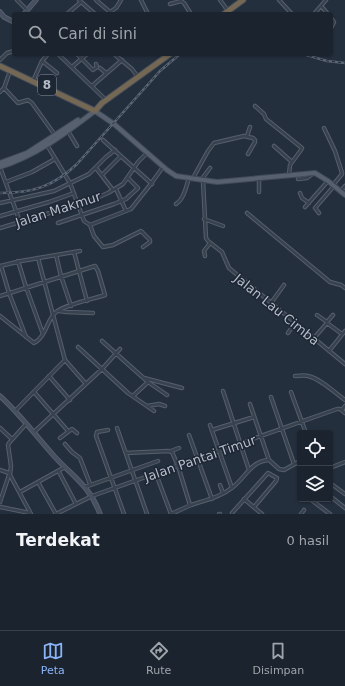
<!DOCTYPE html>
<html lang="id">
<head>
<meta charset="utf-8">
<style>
	:root { --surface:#1b232e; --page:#242b36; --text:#f1f3f6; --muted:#a0a4aa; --line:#39404a; --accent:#8ab4f8 }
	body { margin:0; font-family:"DejaVu Sans",sans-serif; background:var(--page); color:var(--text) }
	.controls { position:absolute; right:12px; bottom:12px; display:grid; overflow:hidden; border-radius:4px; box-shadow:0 1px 3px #0004 }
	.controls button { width:36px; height:36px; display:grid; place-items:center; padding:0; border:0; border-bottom:1px solid var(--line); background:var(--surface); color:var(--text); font:20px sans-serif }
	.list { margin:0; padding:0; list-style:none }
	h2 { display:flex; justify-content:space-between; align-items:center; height:52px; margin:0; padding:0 16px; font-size:17px }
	h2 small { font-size:13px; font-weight:400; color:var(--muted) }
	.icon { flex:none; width:22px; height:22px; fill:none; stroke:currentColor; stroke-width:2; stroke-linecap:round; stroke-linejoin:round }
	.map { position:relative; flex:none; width:345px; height:514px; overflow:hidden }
	.search { position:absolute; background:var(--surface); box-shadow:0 1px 3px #0004; left:12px; right:12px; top:12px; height:44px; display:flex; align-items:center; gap:10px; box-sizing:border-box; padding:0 14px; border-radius:4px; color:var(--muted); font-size:15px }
	.sheet { height:116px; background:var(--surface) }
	nav { display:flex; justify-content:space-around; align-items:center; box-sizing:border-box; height:56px; border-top:1px solid var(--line); background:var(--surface); font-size:11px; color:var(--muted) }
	nav a { display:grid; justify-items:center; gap:2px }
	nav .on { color:var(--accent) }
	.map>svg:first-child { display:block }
</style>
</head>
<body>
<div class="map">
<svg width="345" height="514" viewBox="0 0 345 514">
	<rect width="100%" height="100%" fill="#242f3e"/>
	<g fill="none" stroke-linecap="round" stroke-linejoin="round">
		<defs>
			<path id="street" d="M17 0 27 10
				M79 0 95 14
				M96 0 110 12 116 8 121 0
				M141 0 148 14
				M220 0 228 11
				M279 0 292 14
				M170 4 181 1 184 3 191 14
				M321 6 328 14
				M67 14 81 2
				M314 14 326 0
				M331 18 334 22 331 28
				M58 54 106 100
				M77 54 93 70 97 67 96 64
				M114 54 132 69 138 77
				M0 60 7 53 14 51
				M42 61 57 73
				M72 67 87 54
				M100 68 106 73
				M10 71 4 88 18 103 28 100 32 103 55 135
				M34 79 42 61 48 54
				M92 86 122 60
				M0 92 4 88
				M255 106 264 114 266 119 302 148 301 150 290 165 289 175
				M324 128 335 151 342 173V174L333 185
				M68 131 77 146
				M247 136 250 127
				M103 140 152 184
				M47 145 70 183 84 221 90 225 131 209 150 185 163 167
				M274 146 292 162
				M0 167 20 222
				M96 168 113 190
				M102 175 121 156
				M193 178 208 151 214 143 244 136 253 138 255 140V142L248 154
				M259 179V192
				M298 179 307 178 311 175
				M201 180 210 168
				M203 181 206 238 208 241 222 252 229 268 345 364
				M6 182 32 172 55 159
				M116 189 126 211
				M341 191 345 186
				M300 193 302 198 309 203
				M0 203 54 191 89 174 106 157 115 150
				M176 204C184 199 186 187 189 178
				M305 207 328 181
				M247 213 330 282 341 285 345 288
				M319 213 315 208 334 186
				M0 216 49 202 74 193
				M204 219 223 226
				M58 223 114 204 126 199 138 188 128 178
				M90 225 94 236 103 247 113 245 141 231 150 240V242L143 247
				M0 228 92 200 108 193 123 184 138 162 147 153
				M74 252 87 301
				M56 255 61 276 71 306
				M205 256 204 251 210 243
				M38 258 65 360 86 384
				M18 261 26 287 43 334
				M0 266 21 261 80 251
				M1 266 9 293 26 337
				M0 296 95 266 98 271 105 295C93 299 63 305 55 313 47 320 46 337 34 343L0 316
				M271 303 284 285
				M59 311 67 312 93 313
				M317 315 327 322
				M327 322 333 315
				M288 333 295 323
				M314 338 327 323 342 334
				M102 341 148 382 167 395
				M78 347 128 393 154 411
				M329 351 345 331
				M49 376 70 400
				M295 376C299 376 304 375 308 376 321 379 334 392 345 400
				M144 378 182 388
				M223 391 249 470
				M34 392 68 431
				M291 392 306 433
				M133 396 148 382
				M271 397 294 464
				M250 404 269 460 279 469 284 470 300 461
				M147 406 159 404 165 406
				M342 410 345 406
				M15 411 65 360
				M26 424 9 443 8 445 11 466 10 475 31 514
				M210 425 232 488
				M0 428 12 439
				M117 428 147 514
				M108 430 97 432 96 436 124 514
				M212 430 254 417
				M34 432 102 369 120 349
				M189 435 212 499
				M60 438 72 429 77 433
				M65 444 72 452 80 458 90 484
				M171 451 179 448
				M126 453 168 451 172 452 178 466 190 505
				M330 468 345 462
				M0 470 9 473
				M59 472 76 504
				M156 474 171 514
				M38 482 56 514
				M330 483 345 494
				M220 485 223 493
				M85 487 158 461
				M20 492 65 467
				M330 496 345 508
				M244 499 262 514
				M310 499 330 514
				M0 502 10 472
				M0 507 30 513
				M232 513 268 473 277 478 276 481 254 507
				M56 514 92 496 337 409H340L345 413
				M171 514C178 511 184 508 191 505 206 500 221 497 233 487 246 477 251 461 269 460
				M219 514H220
				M301 514 304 510"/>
			<path id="secondary" d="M0 12 4 17 14 22
				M24 14 36 0
				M0 396C20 414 36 436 54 456 73 477 90 486 100 514"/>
			<path id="primary" d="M0 163 27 153 78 120
				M0 167C36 156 66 133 95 111L114 124 167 170 176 176 217 182 315 173 328 181 345 195"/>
			<path id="highway" d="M224 14 243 0
				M0 66 95 111 102 103 170 54"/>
		</defs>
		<use href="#street" stroke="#565f6c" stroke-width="4.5"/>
		<use href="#secondary" stroke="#565f6c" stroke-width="5.5"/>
		<use href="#primary" stroke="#414a57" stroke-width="6"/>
		<use href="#highway" stroke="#434c59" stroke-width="7"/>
		<use href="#street" stroke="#38414e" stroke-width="2.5"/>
		<use href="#secondary" stroke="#465061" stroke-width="3.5"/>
		<use href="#primary" stroke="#56606e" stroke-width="4"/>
		<use href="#highway" stroke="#746855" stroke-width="5"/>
		<defs>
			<path id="rail" d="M303 54 327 61 345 63
				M0 193C32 193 53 187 77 164L160 71 180 54"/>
		</defs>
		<use href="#rail" stroke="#5a6575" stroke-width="2.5"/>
		<use href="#rail" stroke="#1d2633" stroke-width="1" stroke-dasharray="3" stroke-linecap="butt"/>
	</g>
	<g text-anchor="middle" stroke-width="3" stroke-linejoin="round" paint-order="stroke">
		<rect fill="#1d2633" stroke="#878f9c" stroke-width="1" x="38" y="75" width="18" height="20" rx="3"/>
		<g font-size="12" font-weight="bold" fill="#b4bcc9">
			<text x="47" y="89">8</text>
		</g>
		<g font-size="13" fill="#b4bcc9" stroke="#1d2633">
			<text transform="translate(58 209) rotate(-18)" y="5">Jalan Makmur</text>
			<text transform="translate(277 309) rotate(39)" y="5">Jalan Lau Cimba</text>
			<text transform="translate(200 458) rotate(-19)" y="5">Jalan Pantai Timur</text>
		</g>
	</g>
</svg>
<div class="controls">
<button><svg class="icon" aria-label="locate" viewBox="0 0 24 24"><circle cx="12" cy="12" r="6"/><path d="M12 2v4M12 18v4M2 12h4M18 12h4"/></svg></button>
<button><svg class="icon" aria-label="layers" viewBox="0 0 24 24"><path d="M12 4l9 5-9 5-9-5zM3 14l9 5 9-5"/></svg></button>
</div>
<div class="search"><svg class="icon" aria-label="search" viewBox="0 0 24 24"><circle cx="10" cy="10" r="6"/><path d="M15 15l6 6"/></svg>Cari di sini</div>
</div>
<section class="sheet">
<h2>Terdekat<small>0 hasil</small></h2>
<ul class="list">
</ul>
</section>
<nav>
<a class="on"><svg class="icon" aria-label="map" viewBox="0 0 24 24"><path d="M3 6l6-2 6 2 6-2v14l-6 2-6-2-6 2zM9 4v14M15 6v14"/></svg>Peta</a>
<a><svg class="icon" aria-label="directions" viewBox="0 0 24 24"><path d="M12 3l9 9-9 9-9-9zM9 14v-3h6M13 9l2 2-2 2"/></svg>Rute</a>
<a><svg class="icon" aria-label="saved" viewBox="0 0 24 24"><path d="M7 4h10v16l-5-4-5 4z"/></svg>Disimpan</a>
</nav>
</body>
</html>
